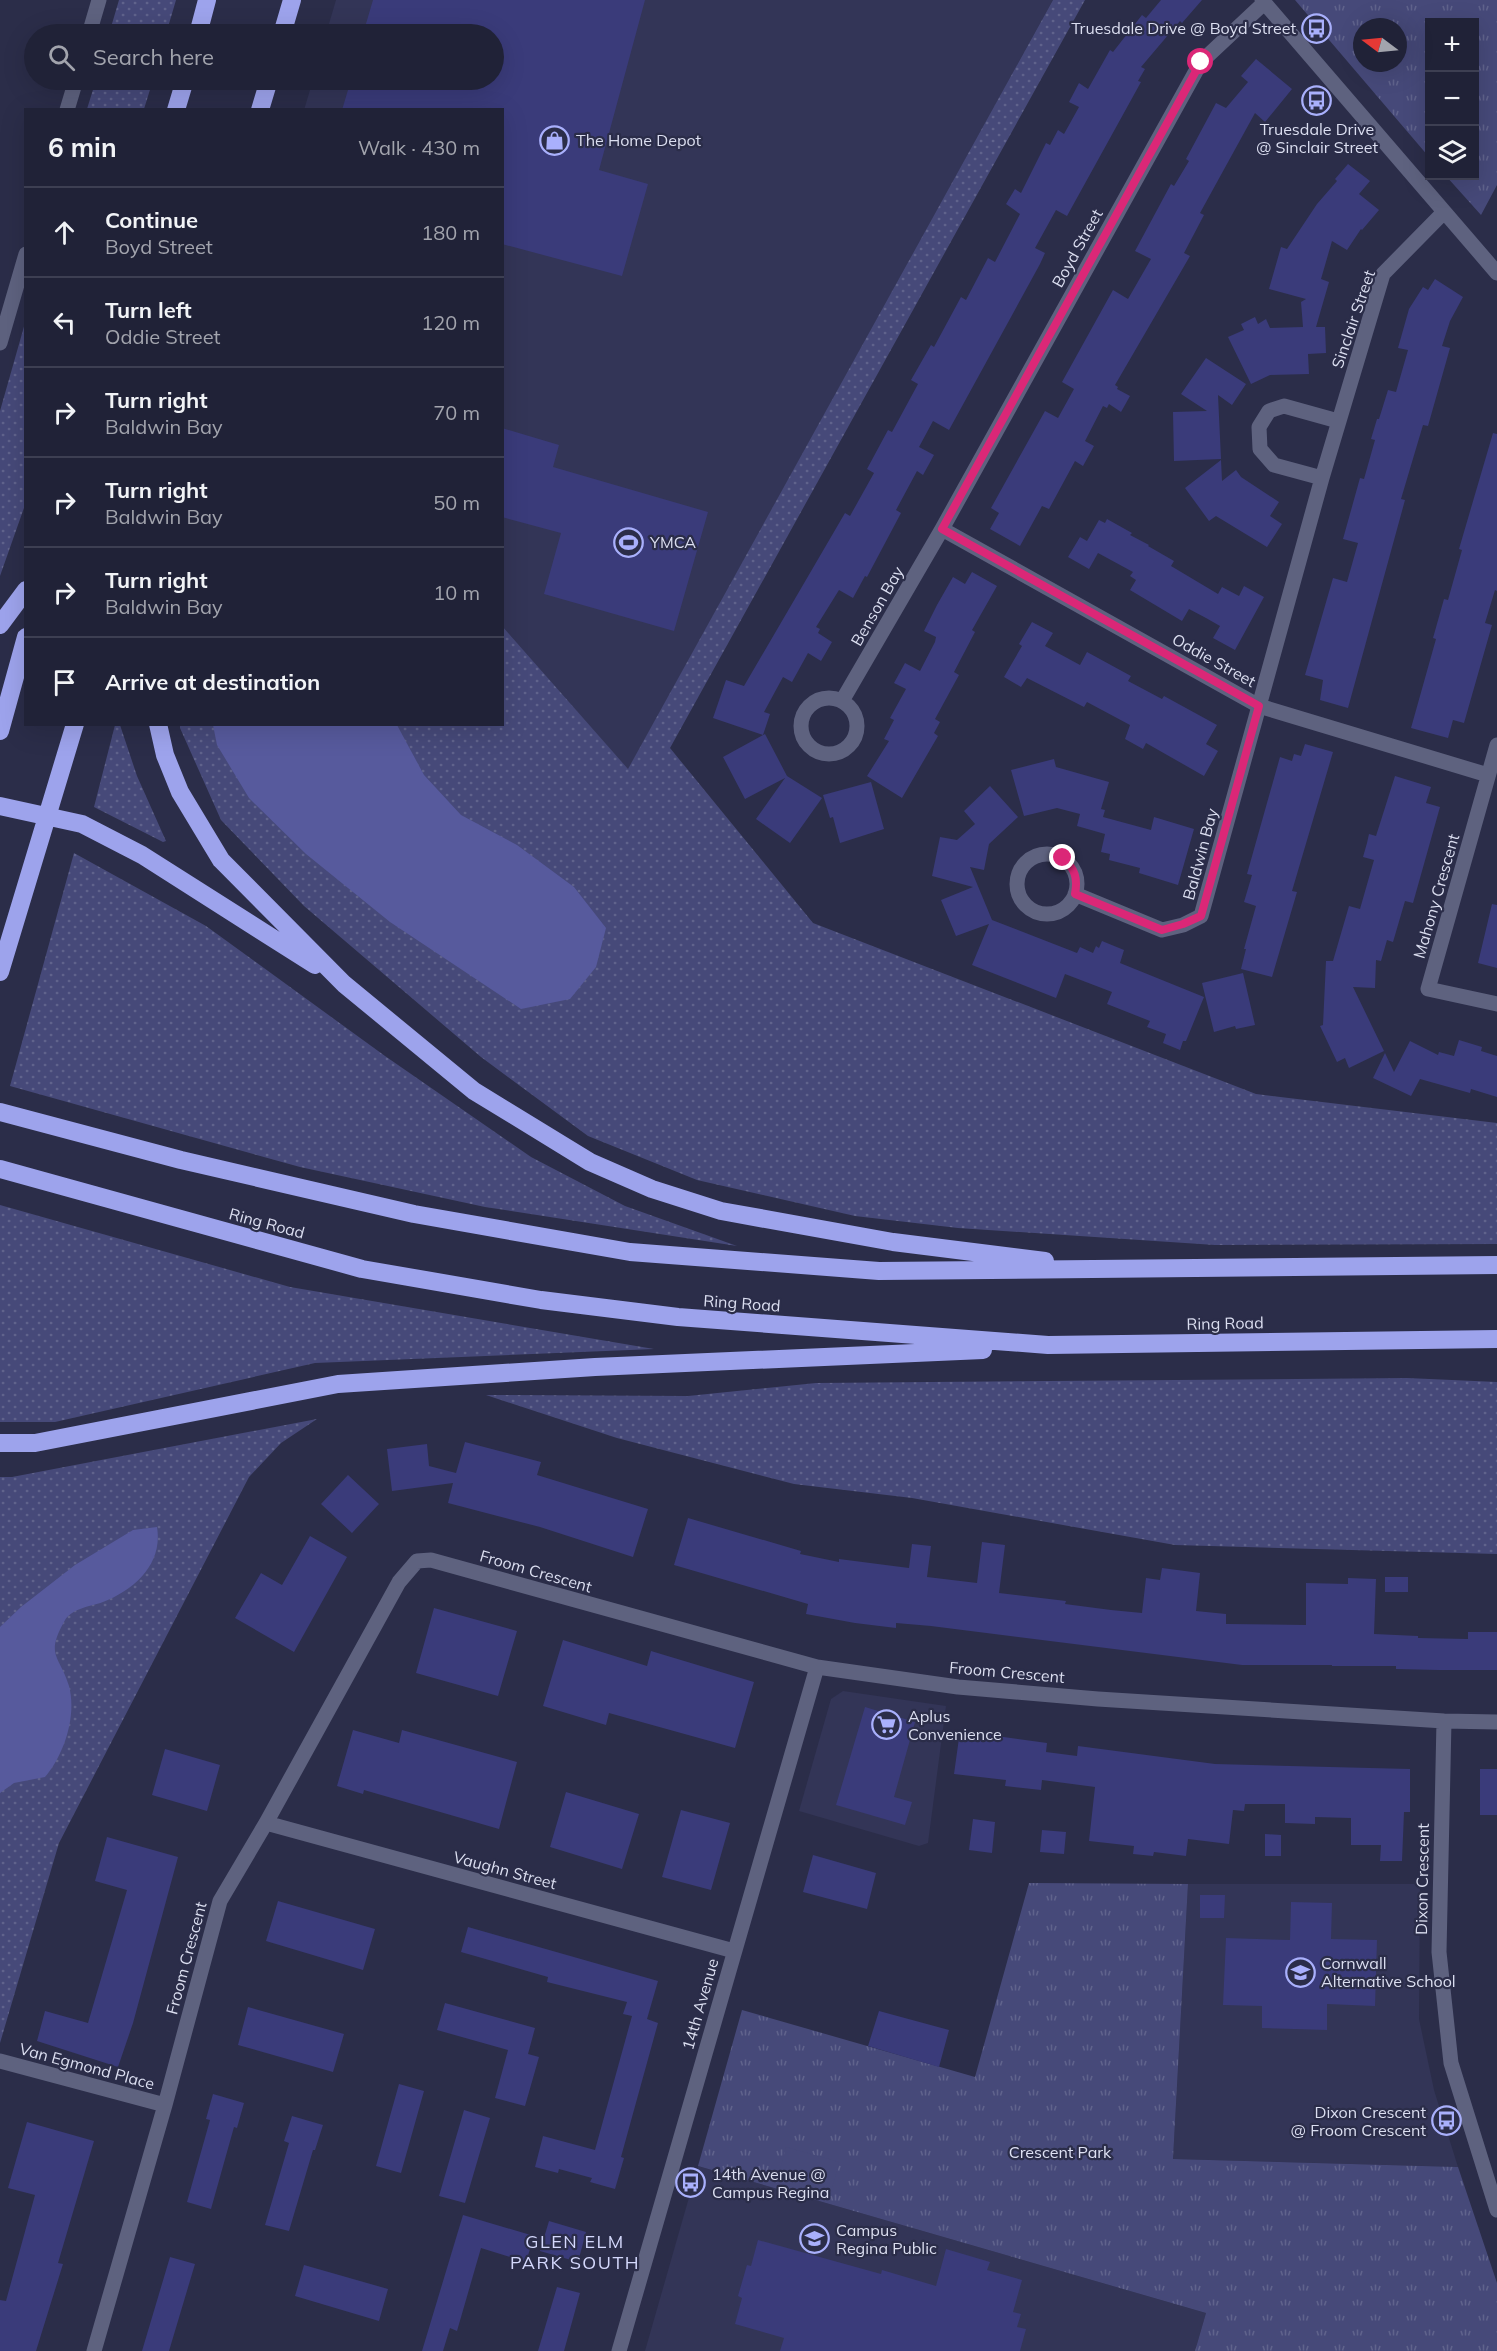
<!DOCTYPE html>
<html lang="en">
<head>
<meta charset="utf-8">
<style>
	:root { --surface:#202237; --page:#2d2f42; --text:#f1f3f6; --muted:#a2a4ad; --line:#3d3f52 }
	body { margin:0; font-family:Mulish,sans-serif; background:var(--page); color:var(--text) }
	.controls { position:absolute; right:18px; top:18px; display:grid; overflow:hidden; border-radius:0px; box-shadow:0 6px 24px #0002 }
	.controls button { width:54px; height:54px; display:grid; place-items:center; padding:0; border:0; border-bottom:2px solid var(--line); background:var(--surface); color:var(--text); font:30px sans-serif }
	.compass { position:absolute; left:1353px; top:18px; width:54px; height:54px; border-radius:50%; background:var(--surface); box-shadow:0 6px 24px #0002; rotate:286deg }
	.stop { position:absolute; width:18px; height:18px; margin:-14px; border:4px solid #db2777; border-radius:50%; background:#fff }
	.stop.end { background:#db2777; border-color:#fff; box-shadow:0 2px 6px #0008 }
	.list { margin:0; padding:0; list-style:none }
	h2 { display:flex; justify-content:space-between; align-items:center; height:78px; margin:0; padding:0 24px; font-size:26px }
	h2 small { font-size:20px; font-weight:400; color:var(--muted) }
	.list li { display:grid; grid-template-columns:39px 1fr auto; gap:18px; align-items:center; box-sizing:border-box; height:90px; padding:0 24px; border-top:2px solid var(--line) }
	.list b { display:block; font-size:22px; white-space:nowrap }
	.list p { margin:0; font-size:20px; white-space:nowrap; color:var(--muted) }
	.list em { font-size:20px; font-style:normal; color:var(--muted) }
	.icon { flex:none; width:33px; height:33px; fill:none; stroke:currentColor; stroke-width:2; stroke-linecap:round; stroke-linejoin:round }
	.map { position:relative; flex:none; width:1497px; height:2351px; overflow:hidden }
	.search { position:absolute; background:var(--surface); box-shadow:0 6px 24px #0002; left:24px; top:24px; width:480px; height:66px; display:flex; align-items:center; gap:15px; box-sizing:border-box; padding:0 21px; border-radius:33px; color:var(--muted); font-size:22px }
	.panel { position:absolute; background:var(--surface); box-shadow:0 6px 24px #0002; left:24px; top:108px; width:480px; height:618px; border-radius:0px }
	.map>svg:first-child { display:block }
</style>
</head>
<body>
<div class="map">
<svg width="1497" height="2351" viewBox="0 0 1497 2351">
	<defs>
		<pattern id="grass-dots" width="8" height="8" patternUnits="userSpaceOnUse" patternTransform="scale(1.5)"><rect width="8" height="8" fill="#464979"/><path d="M2 2h.1M6 6h.1" fill="none" stroke="#60638c" stroke-width="1.8" stroke-linecap="round"/></pattern>
		<pattern id="park-tufts" width="24" height="20" patternUnits="userSpaceOnUse" patternTransform="scale(1.5)"><rect width="24" height="20" fill="#464979"/><path d="M3 7l-1-3M5 7V3M7 7l1-3M15 17l-1-3M17 17v-4M19 17l1-3" fill="none" stroke="#60638c"/></pattern>
	</defs>
	<rect width="100%" height="100%" fill="#2b2d49"/>
	<path fill="#333557" d="M336 0H1053L628 770 503 627 502 110H304L313 80H494V34H326Z
		M843 1691 946 1706 928 1843 919 1846 799 1811 831 1699Z
		M1188 1884H1420L1419 2019 1434 2090 1458 2167 1173 2159Z
		M698 2166 1206 2313 1195 2351H645Z"/>
	<path fill="url(#grass-dots)" d="M119 0H176L166 34H109Z
		M1053 0H1085L670 748 813 923 1256 1094 1497 1123V1244L1215 1245 958 1228 855 1216 697 1180 588 1136 481 1057 304 906 221 820 180 728V725L502 724 503 627 628 769Z
		M96 80H153L144 109H87Z
		M25 323V505L0 576V411Z
		M115 725H120L137 776 166 841 163 842 94 807Z
		M74 853 206 926 385 1056 531 1157 625 1206 737 1246 485 1207 300 1167 10 1086Z
		M0 1205 290 1287 654 1349 315 1363 55 1422H0Z
		M1407 1378 1497 1382V1554L1175 1545 912 1498 794 1484 617 1438 486 1395 688 1396 816 1383Z
		M317 1419 281 1443 249 1477 59 1843 0 2043V1477H12Z"/>
	<path fill="url(#park-tufts)" fill-rule="evenodd" d="M1295 0H1497V185L1481 215 1446 176H1474V22H1430L1429 157ZM1362 27H1398V63H1362Z
		M1029 1883 1188 1884 1173 2159 1458 2167 1497 2283V2351H1195L1206 2313 698 2166 742 2010 975 2077Z"/>
	<path fill="#464979" d="M786 2147 839 2162 829 2200 776 2185Z"/>
	<path fill="#575a9d" d="M213 725H397L424 775 461 815 517 845 574 887 606 928 596 967 570 999 521 1009 390 922 306 854 249 798 217 745Z
		M157 1527C163 1563 136 1589 103 1602 89 1607 71 1608 64 1622 45 1656 60 1656 69 1686 77 1716 64 1755 45 1777L14 1783 0 1793V1627L21 1607 75 1565 133 1530Z"/>
	<path fill="#3a3b7a" d="M373 0H645L599 170 648 184 622 276 502 244V110H342L351 80H494V34H363Z
		M1161 0H1202L1182 23 1180 21 1141 67 1145 69 1138 81 1141 82 1067 216 1056 210 1035 248 1045 253 1040 264 949 430 933 421 919 447 934 455 923 475 917 471 896 510 901 513 867 577 865 576 853 598 839 590 816 627 820 629 818 633 832 642 821 661 808 653 792 682 783 677 764 712 770 714 763 735 713 718 726 680 744 686 845 513 850 516 874 473 867 469 888 430 892 432 918 384 911 380 931 345 934 347 961 297 966 300 988 258 995 262 1020 214 1006 204 1015 189 1021 193 1046 143 1050 145 1058 130 1064 134 1079 107 1069 102 1079 83 1088 89 1110 50 1113 52 1142 15 1146 18Z
		M1256 59 1292 89 1265 122 1255 113 1200 213 1204 215 1184 253 1190 256 1115 385 1118 387 1117 389 1130 396 1121 412 1109 404 1107 408 1103 406 1085 441 1094 446 1083 466 1075 461 1049 509 1042 506 1020 546 990 529 999 513 991 508 1045 411 1058 418 1074 389 1062 382 1113 290 1128 299 1151 259 1135 251 1171 184 1174 186 1189 161 1186 159 1216 103 1226 108 1248 82 1241 76Z
		M1348 164 1370 181 1359 194 1379 210 1362 230 1361 229 1347 250 1332 241 1321 279 1329 282 1316 327H1325L1326 353 1308 354 1309 374 1270 375 1251 384 1228 337 1244 330 1241 324 1255 317 1258 324 1266 319 1270 328 1303 327 1301 302 1306 299 1269 289 1281 247 1287 249 1317 204 1337 181 1335 179Z
		M1435 279 1463 297 1450 321 1442 346 1450 348 1428 426 1423 425 1401 499 1405 500 1348 708 1320 700 1323 680 1305 675 1333 578 1347 582 1358 543 1343 539 1360 478 1364 479 1375 440 1371 439 1377 419H1379L1388 390 1396 392 1408 350 1398 348 1409 309 1423 287 1428 290Z
		M1206 358 1246 384 1232 405 1218 395 1221 459 1174 461 1173 412 1207 411 1181 394Z
		M502 428 559 445 553 467 708 512 674 631 544 594 561 533 502 517Z
		M1493 433 1497 434V591L1495 590 1485 623 1492 625 1464 723 1453 720 1448 738 1411 728 1436 639 1433 638 1444 599 1448 600 1462 550 1459 549Z
		M1221 460 1222 481 1236 470 1241 477 1279 502 1270 516 1282 524 1267 547 1216 516 1209 521 1185 488Z
		M1107 519 1132 533 1130 535 1149 545 1148 546 1174 561 1171 566 1218 594 1222 587 1239 596 1244 586 1264 597 1235 650 1213 638 1220 626 1206 618 1189 609 1182 621 1130 590 1136 580 1130 576 1133 572 1098 553 1089 569 1068 557 1080 537 1087 541 1099 520 1105 523Z
		M972 572 997 586 972 630 975 632 954 672 959 675 935 719 940 722 934 733 938 736 902 798 867 776 889 741 884 739 894 720 890 718 906 689 894 683 905 663 920 671 935 642 936 637 924 631 937 605 953 577 965 584Z
		M1032 622 1053 633 1045 646 1080 665 1087 652 1131 676 1128 681 1162 699 1164 696 1217 725 1206 744 1218 751 1204 776 1146 743 1143 749 1125 739 1130 725 1087 702 1084 707 1027 678 1021 687 1004 677 1022 646 1019 644Z
		M765 734 787 776 822 798 790 843 756 819 785 778 745 799 723 757Z
		M1305 744 1333 752 1292 891 1297 892 1272 977 1241 969 1246 949H1244L1256 906 1244 902 1252 875 1247 874 1280 757 1292 761 1294 754 1301 756Z
		M1054 759 1056 767 1109 782 1101 809 1105 810 1103 817 1151 830 1154 817 1194 829 1178 885 1139 873 1140 868 1109 860 1110 854 1101 852 1105 834 1077 826 1080 814 1057 808 1024 816 1011 770Z
		M1395 776 1431 787 1426 803 1440 807 1413 903 1405 901 1393 942 1387 940 1381 961 1376 960 1375 988 1353 987 1384 1051 1349 1068 1345 1058 1337 1062 1320 1026 1323 1025 1326 961H1333L1349 906 1360 909 1374 860 1363 857 1367 843 1369 834 1376 836Z
		M871 782 884 829 840 843 833 817 830 818 823 795Z
		M990 786 1018 817 989 844 984 870 970 867 992 920 1077 953 1080 947 1093 953 1096 946 1099 948 1102 941 1124 950 1120 963 1204 997 1186 1041H1183L1180 1050 1163 1043 1166 1034 1147 1027 1150 1021 1107 1004 1112 992 1065 974 1056 998 972 965 989 924 956 936 941 900 973 887 932 876 940 837 957 840 975 824 964 811Z
		M1492 904 1497 905V968L1478 963Z
		M1243 973 1255 1025 1236 1029 1235 1026 1214 1032 1202 983Z
		M1459 1040 1482 1047 1481 1051 1497 1056V1097L1471 1089 1470 1093 1420 1079 1411 1096 1373 1078 1385 1053 1394 1072 1410 1041 1438 1055 1439 1052 1454 1056Z
		M465 1442 541 1462 537 1475 648 1509 633 1557 540 1527 448 1503 453 1483 392 1491 387 1449 427 1444 429 1466 456 1473Z
		M348 1475 379 1504 352 1533 321 1504Z
		M688 1518 801 1551 800 1554 839 1562V1559L909 1568 912 1544 931 1546 927 1577 977 1583 982 1542 1005 1545 999 1593 1066 1601 1065 1604 1111 1610 1142 1613 1146 1578 1160 1580 1162 1568 1200 1573 1196 1611 1226 1614V1624L1306 1625V1583L1348 1584V1578L1376 1579 1374 1634 1418 1636V1638L1468 1639V1632H1497V1670H1439L1396 1669V1666H1332V1665H1242L931 1626 896 1623V1628L855 1623 806 1614 808 1604 674 1565Z
		M310 1536 347 1557 294 1652 235 1618 261 1573 282 1585Z
		M1385 1577H1408V1592H1385Z
		M434 1608 517 1631 498 1696 416 1673Z
		M563 1640 647 1666 651 1651 754 1682 735 1748 609 1713 606 1725 543 1706Z
		M865 1707 915 1722 894 1797 912 1802 905 1825 836 1805Z
		M353 1730 399 1743 402 1730 517 1762 499 1829 364 1790 363 1794 337 1786Z
		M960 1731 1047 1743 1046 1752 1077 1756 1078 1746 1215 1764 1410 1769V1812H1404L1402 1861H1380L1381 1845H1351V1818L1315 1817V1824L1285 1823V1804H1245L1244 1811 1233 1810 1229 1844 1188 1839 1186 1856 1154 1852 1153 1856 1133 1854 1134 1846 1089 1841 1095 1787 1042 1780 1041 1790 1005 1786 1006 1780 954 1774Z
		M165 1749 220 1765 207 1811 152 1795Z
		M1480 1769H1497V1815H1480Z
		M566 1792 639 1814 622 1869 550 1847Z
		M681 1810 730 1823 711 1890 662 1877Z
		M973 1819 995 1822 992 1853 969 1850Z
		M1042 1830 1066 1832 1064 1854 1040 1852Z
		M1265 1834 1281 1835V1856H1265Z
		M107 1837 178 1857 133 2023 118 2067 37 2041 45 2011 88 2023 127 1890 95 1881Z
		M813 1855 876 1873 867 1909 803 1892Z
		M1200 1895H1225L1224 1918H1200Z
		M278 1901 375 1929 363 1970 266 1941Z
		M1291 1902 1332 1903 1331 1939 1377 1940 1375 2006 1327 2004V2030L1262 2028V2006L1223 2005 1226 1938 1290 1940Z
		M468 1927 658 1981 647 2019 658 2023 621 2157 624 2158 615 2189 590 2182 592 2178 559 2169 558 2173 535 2167 543 2136 595 2150 632 2016 623 2014 627 2002 547 1982 548 1977 461 1952Z
		M445 2003 535 2028 528 2054 539 2057 525 2106 495 2098 508 2050 437 2030Z
		M248 2007 344 2034 333 2072 238 2045Z
		M879 2011 949 2030 939 2067 868 2046Z
		M399 2084 424 2091 401 2173 376 2166Z
		M213 2094 244 2103 237 2128 234 2127 211 2209 187 2202 210 2120 206 2119Z
		M464 2110 490 2118 465 2203 439 2196Z
		M292 2116 323 2125 315 2150H313L289 2231 265 2225 289 2143 284 2141Z
		M27 2122 94 2141 58 2263 63 2264 36 2351H0V2300L6 2301 35 2195 8 2188Z
		M463 2215 534 2236 526 2262 481 2248 457 2331 450 2328 443 2351H422Z
		M549 2221 586 2232 578 2262 540 2251Z
		M758 2240 881 2274 882 2270 936 2286 946 2249 990 2262 987 2270 1022 2280 1013 2312 1021 2314 1017 2327 1026 2329 1020 2351H780L784 2338 735 2324 742 2298 738 2296 747 2265 751 2266Z
		M170 2257 195 2264 169 2351H142Z
		M304 2265 388 2289 379 2321 295 2296Z
		M557 2287 580 2293 564 2351H538Z"/>
	<g fill="none" stroke-linecap="round" stroke-linejoin="round">
		<path stroke="#5e627f" stroke-width="15" d="M1262 0 1497 273
			M89 34 99 0
			M67 110 76 80
			M0 343 26 254
			M1322 478 1274 465 1260 449 1259 427 1269 411 1284 406 1338 421
			M942 529 1259 706 1488 775
			M801 726a28 28 0 1 1 56 0a28 28 0 1 1-56 0Z
			M842 701 942 529 1201 62 1264 3
			M1497 745 1428 989 1497 1004
			M1017 884a30 30 0 1 1 60 0a30 30 0 1 1-60 0Z
			M1075 894 1162 930 1183 925 1201 916 1322 478 1383 274 1443 213
			M1444 1721 1439 1952 1451 2063 1497 2210
			M266 1823 734 1951
			M0 2061 165 2105
			M94 2351 165 2105 220 1901 266 1823 399 1582 417 1561 431 1560 817 1667 958 1687 1098 1699 1444 1721 1497 1722
			M619 2351 817 1667"/>
		<path stroke="#9da3ec" stroke-width="18" d="M198 34 207 0
			M282 34 292 0
			M176 110 185 80
			M260 110 269 80
			M0 625 26 590
			M158 724 165 755 180 792 221 860 344 984 474 1091 590 1162 652 1189 721 1211 893 1242 1045 1261
			M0 731 26 637
			M0 806 82 824 142 855 315 965
			M0 972 75 724
			M0 1112 181 1160 414 1214 630 1252 879 1271 1497 1265
			M0 1169 362 1269 541 1300 678 1317 1048 1345 1497 1339
			M0 1443H35L338 1384 595 1367 983 1350"/>
	</g>
	<g fill="none" stroke-linecap="round" stroke-linejoin="round">
		<path stroke="#db2777" stroke-width="8" d="M1063 858C1075 869 1078 878 1075 894L1162 930 1183 924 1201 916 1259 706 942 529 1201 62"/>
	</g>
	<defs>
		<symbol id="bus-ring" viewBox="-11 -11 22 22"><circle r="9.5" fill="#2b2d49" stroke="#a9b0fc" stroke-width="1.5"/><path d="M-5-6H5V4H4V6H2V4H-2V6H-4V4H-5ZM-3.5-4V0h7V-4ZM-3.5 1.2v1.5H-2V1.2ZM2 1.2v1.5H3.5V1.2Z" fill="#a9b0fc"/></symbol>
		<symbol id="shop-ring" viewBox="-11 -11 22 22"><circle r="9.5" fill="#2b2d49" stroke="#a9b0fc" stroke-width="1.5"/><path d="M-5-2.5h2.3a2.7 3.5 0 0 1 5.4 0H5L5.5 6h-11ZM-1.5-2.5h3a1.5 2.3 0 0 0-3 0Z" fill="#a9b0fc"/></symbol>
		<symbol id="stadium-ring" viewBox="-11 -11 22 22"><circle r="9.5" fill="#2b2d49" stroke="#a9b0fc" stroke-width="1.5"/><path d="M0-5a6.5 5 0 1 0 0 10a6.5 5 0 1 0 0-10ZM-3.5-1.8h7v3.6h-7Z" fill="#a9b0fc"/></symbol>
		<symbol id="supermarket-ring" viewBox="-11 -11 22 22"><circle r="9.5" fill="#2b2d49" stroke="#a9b0fc" stroke-width="1.5"/><path d="M-6-5.5h2.5l.6 2H6L4.5 2H-2.5L-4.4-4H-6ZM-1.5 3.2a1.3 1.3 0 1 0 .1 0ZM3 3.2a1.3 1.3 0 1 0 .1 0Z" fill="#a9b0fc"/></symbol>
		<symbol id="school-ring" viewBox="-11 -11 22 22"><circle r="9.5" fill="#2b2d49" stroke="#a9b0fc" stroke-width="1.5"/><path d="M0-5L7-2L0 1L-7-2ZM-4 1L0 2.5L4 1V4Q0 6-4 4Z" fill="#a9b0fc"/></symbol>
	</defs>
	<g fill-rule="evenodd">
		<use href="#bus-ring" x="1300" y="12" width="33" height="33"/>
		<use href="#bus-ring" x="1300" y="84" width="33" height="33"/>
		<use href="#shop-ring" x="538" y="124" width="33" height="33"/>
		<use href="#stadium-ring" x="612" y="526" width="33" height="33"/>
		<use href="#supermarket-ring" x="870" y="1708" width="33" height="33"/>
		<use href="#school-ring" x="1284" y="1956" width="33" height="33"/>
		<use href="#bus-ring" x="1430" y="2104" width="33" height="33"/>
		<use href="#bus-ring" x="674" y="2166" width="33" height="33"/>
		<use href="#school-ring" x="798" y="2222" width="33" height="33"/>
	</g>
	<g text-anchor="middle" stroke-width="4.5" stroke-linejoin="round" paint-order="stroke">
		<g font-size="16" fill="#dbdef0" stroke="#2b2d49" text-anchor="start">
			<text x="1296" y="34" text-anchor="end">Truesdale Drive @ Boyd Street</text>
			<text x="1317" y="135" text-anchor="middle">Truesdale Drive<tspan x="1317" dy="18">@ Sinclair Street</tspan></text>
			<text x="576" y="146">The Home Depot</text>
			<text x="650" y="548">YMCA</text>
			<text x="908" y="1722">Aplus<tspan x="908" dy="18">Convenience</tspan></text>
			<text x="1321" y="1969">Cornwall<tspan x="1321" dy="18">Alternative School</tspan></text>
			<text x="1426" y="2118" text-anchor="end">Dixon Crescent<tspan x="1426" dy="18">@ Froom Crescent</tspan></text>
			<text x="712" y="2180">14th Avenue @<tspan x="712" dy="18">Campus Regina</tspan></text>
			<text x="836" y="2236">Campus<tspan x="836" dy="18">Regina Public</tspan></text>
		</g>
		<g font-size="16" fill="#dbdef0" stroke="#2b2d49">
			<text transform="translate(1077 248) rotate(-61)" y="6">Boyd Street</text>
			<text transform="translate(1353 319) rotate(-71)" y="6">Sinclair Street</text>
			<text transform="translate(877 606) rotate(-60)" y="6">Benson Bay</text>
			<text transform="translate(1214 660) rotate(29)" y="6">Oddie Street</text>
			<text transform="translate(1200 854) rotate(-75)" y="6">Baldwin Bay</text>
			<text transform="translate(1436 896) rotate(-74)" y="6">Mahony Crescent</text>
			<text transform="translate(267 1223) rotate(15)" y="6">Ring Road</text>
			<text transform="translate(742 1303) rotate(4)" y="6">Ring Road</text>
			<text transform="translate(1225 1323) rotate(-1)" y="6">Ring Road</text>
			<text transform="translate(536 1571) rotate(16)" y="6">Froom Crescent</text>
			<text transform="translate(1007 1672) rotate(5)" y="6">Froom Crescent</text>
			<text transform="translate(505 1870) rotate(15)" y="6">Vaughn Street</text>
			<text transform="translate(1422 1879) rotate(-89)" y="6">Dixon Crescent</text>
			<text transform="translate(186 1958) rotate(-75)" y="6">Froom Crescent</text>
			<text transform="translate(700 2004) rotate(-74)" y="6">14th Avenue</text>
			<text transform="translate(87 2066) rotate(15)" y="6">Van Egmond Place</text>
		</g>
		<g font-size="16" fill="#dee1f4" stroke="#2b2d49">
			<text x="1060" y="2158">Crescent Park</text>
		</g>
		<g font-size="18" letter-spacing="1.5" fill="#d5d9fd" stroke="#2b2d49">
			<text x="575" y="2248">GLEN ELM<tspan x="575" dy="21">PARK SOUTH</tspan></text>
		</g>
	</g>
</svg>
<div class="controls">
<button>+</button>
<button>−</button>
<button><svg class="icon" aria-label="layers" viewBox="0 0 24 24"><path d="M12 4l9 5-9 5-9-5zM3 14l9 5 9-5"/></svg></button>
</div>
<svg class="compass" viewBox="-18 -18 36 36"><path d="M0-13l5 13h-10z" fill="#e53935"/><path d="M0 13l5-13h-10z" fill="#a2a4ad"/></svg>
<div class="stop" style="left:1201px;top:62px"></div>
<div class="stop end" style="left:1063px;top:858px"></div>
<div class="search"><svg class="icon" aria-label="search" viewBox="0 0 24 24"><circle cx="10" cy="10" r="6"/><path d="M15 15l6 6"/></svg>Search here</div>
<section class="panel">
<h2>6 min<small>Walk · 430 m</small></h2>
<ul class="list">
<li><svg class="icon" aria-label="ahead" viewBox="0 0 24 24"><path d="M12 20V5M6 11l6-6 6 6"/></svg><div><b>Continue</b><p>Boyd Street</p></div><em>180 m</em></li>
<li><svg class="icon" aria-label="left" viewBox="0 0 24 24"><path d="M17 20v-9H6M10 6l-5 5 5 5"/></svg><div><b>Turn left</b><p>Oddie Street</p></div><em>120 m</em></li>
<li><svg class="icon" aria-label="right" viewBox="0 0 24 24"><path d="M7 20v-9h11M14 6l5 5-5 5"/></svg><div><b>Turn right</b><p>Baldwin Bay</p></div><em>70 m</em></li>
<li><svg class="icon" aria-label="right" viewBox="0 0 24 24"><path d="M7 20v-9h11M14 6l5 5-5 5"/></svg><div><b>Turn right</b><p>Baldwin Bay</p></div><em>50 m</em></li>
<li><svg class="icon" aria-label="right" viewBox="0 0 24 24"><path d="M7 20v-9h11M14 6l5 5-5 5"/></svg><div><b>Turn right</b><p>Baldwin Bay</p></div><em>10 m</em></li>
<li><svg class="icon" aria-label="arrive" viewBox="0 0 24 24"><path d="M6 21V4h12l-3 4 3 4H6"/></svg><div><b>Arrive at destination</b></div></li>
</ul>
</section>
</div>
</body>
</html>
